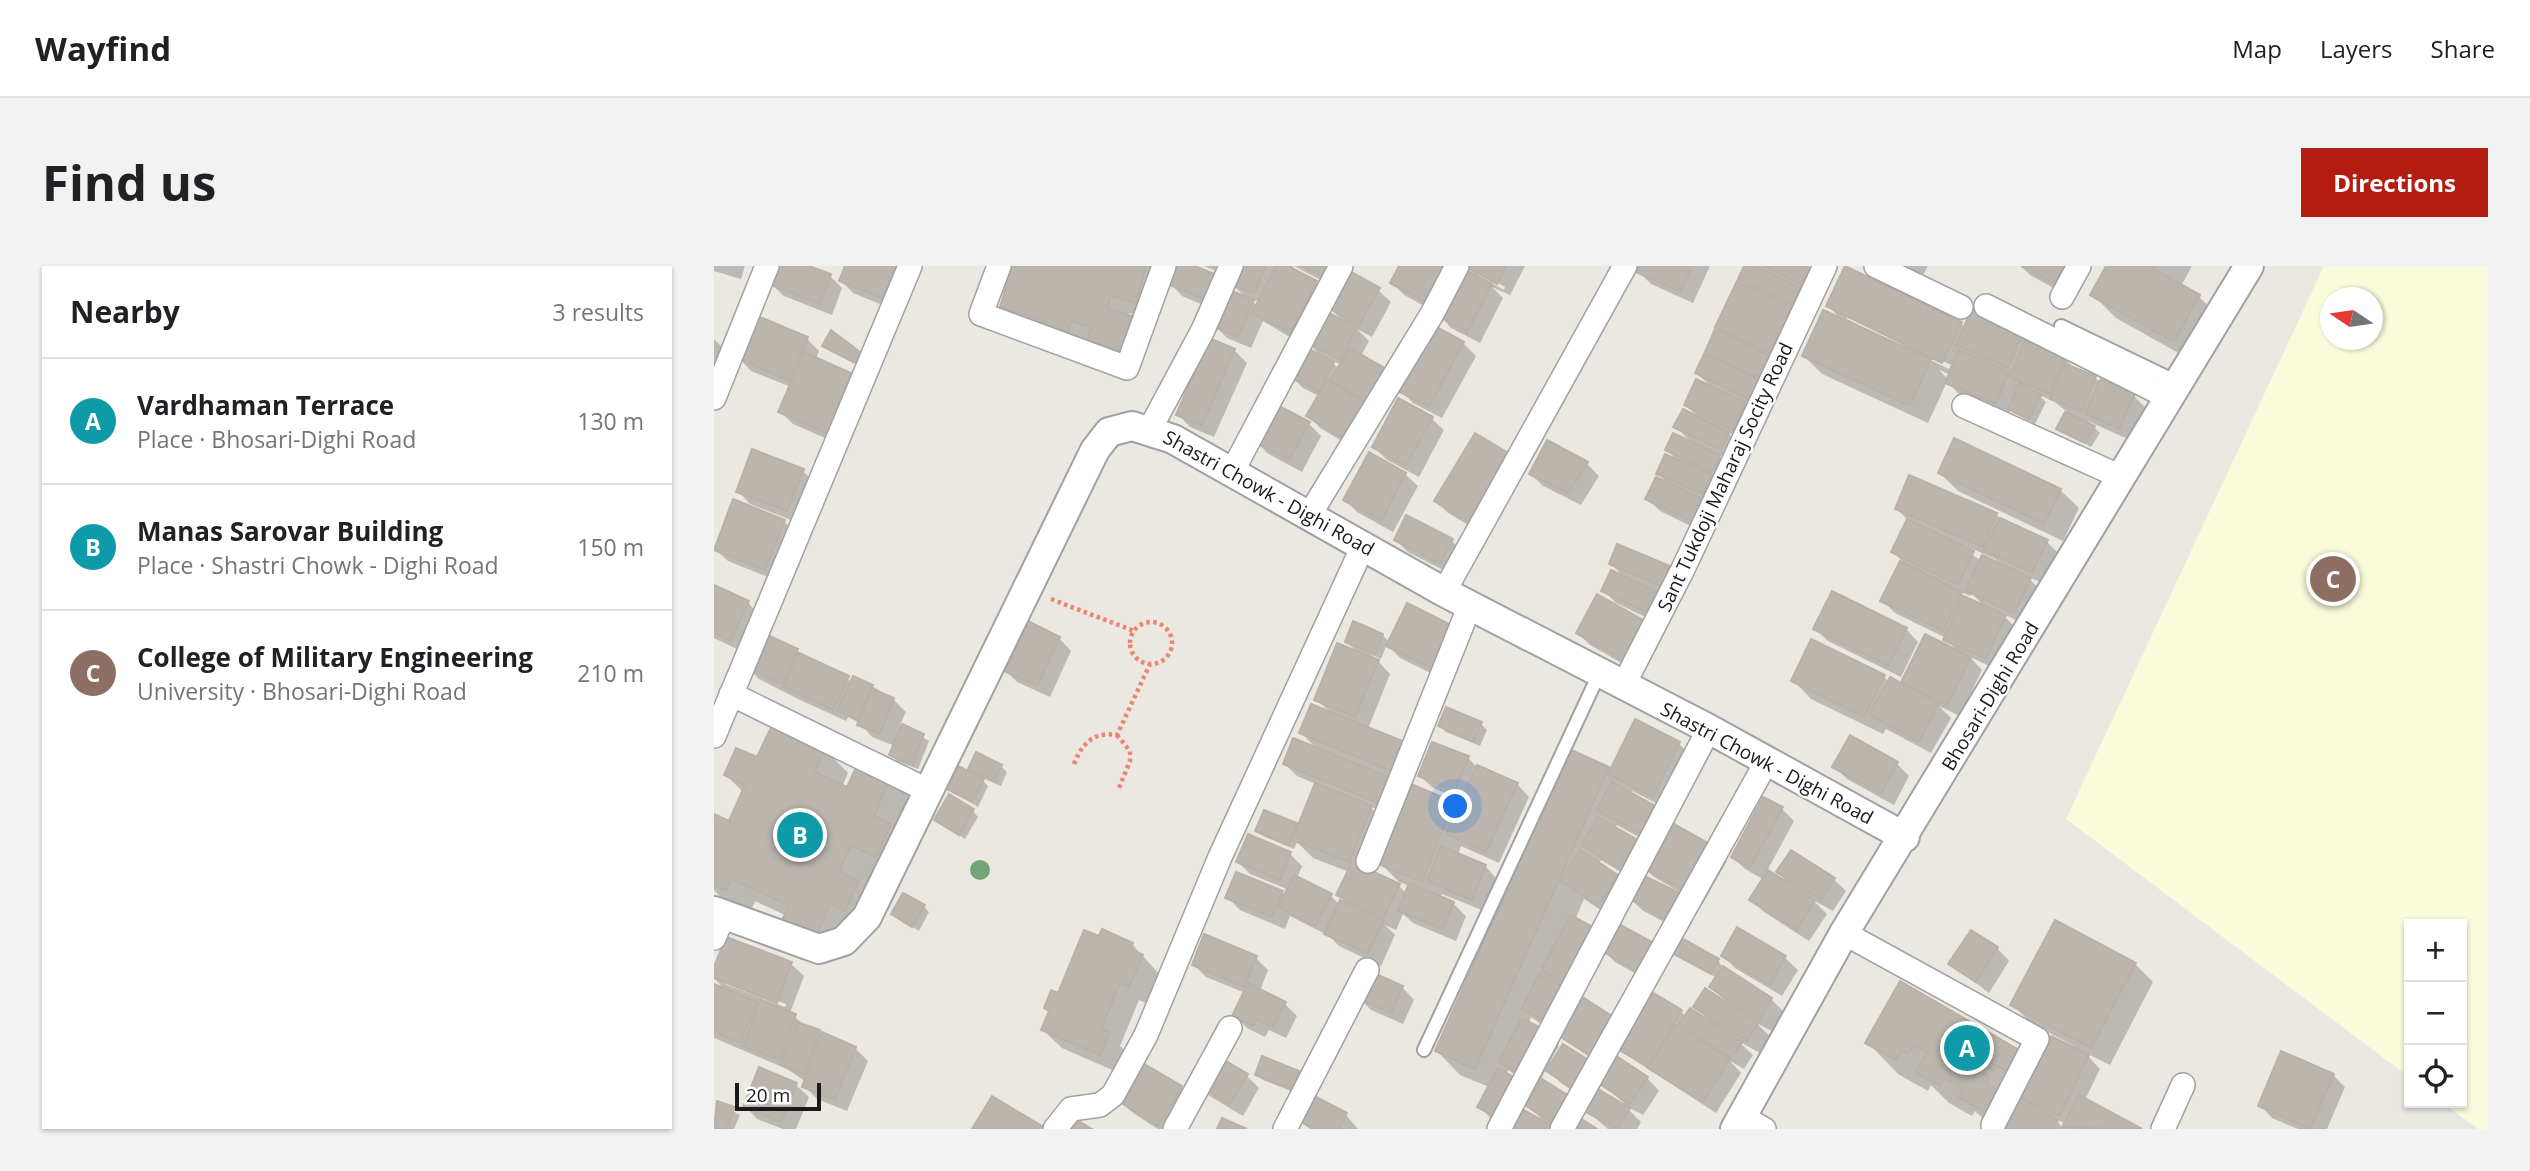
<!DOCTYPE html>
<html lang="en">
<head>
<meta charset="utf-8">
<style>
	:root { --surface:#fff; --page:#f2f2f2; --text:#202124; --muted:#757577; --line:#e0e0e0; --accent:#b31c11 }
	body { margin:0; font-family:"Open Sans",sans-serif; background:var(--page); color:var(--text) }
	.controls { position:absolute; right:21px; bottom:21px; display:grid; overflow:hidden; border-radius:0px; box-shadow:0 2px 5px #0004 }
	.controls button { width:63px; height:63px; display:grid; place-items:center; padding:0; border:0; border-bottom:2px solid var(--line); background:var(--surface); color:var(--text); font:35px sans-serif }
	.compass { position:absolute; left:1606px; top:21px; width:63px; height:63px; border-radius:50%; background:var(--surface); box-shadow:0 2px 5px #0004; rotate:283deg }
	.scale { position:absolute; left:21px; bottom:18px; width:86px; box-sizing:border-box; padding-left:7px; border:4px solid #1a1a1a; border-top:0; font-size:19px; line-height:24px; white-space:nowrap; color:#1a1a1a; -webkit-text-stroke:5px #fff; paint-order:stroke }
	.you { position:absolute; left:742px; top:541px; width:24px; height:24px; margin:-18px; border:5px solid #fff; border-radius:50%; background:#1a73e8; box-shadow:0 0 0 10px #1a73e833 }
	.badge { display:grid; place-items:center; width:46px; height:46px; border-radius:50%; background:var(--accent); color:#fff; font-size:23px; font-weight:700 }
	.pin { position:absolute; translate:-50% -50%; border:4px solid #fff; box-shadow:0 2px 7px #0006 }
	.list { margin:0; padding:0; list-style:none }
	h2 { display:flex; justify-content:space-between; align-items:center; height:91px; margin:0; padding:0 28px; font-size:30px }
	h2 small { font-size:23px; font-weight:400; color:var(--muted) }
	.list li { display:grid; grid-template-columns:46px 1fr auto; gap:21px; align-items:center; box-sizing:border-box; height:126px; padding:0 28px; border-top:2px solid var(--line) }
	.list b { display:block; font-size:26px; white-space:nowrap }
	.list p { margin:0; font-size:23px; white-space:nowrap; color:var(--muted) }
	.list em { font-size:23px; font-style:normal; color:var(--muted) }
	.icon { flex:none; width:38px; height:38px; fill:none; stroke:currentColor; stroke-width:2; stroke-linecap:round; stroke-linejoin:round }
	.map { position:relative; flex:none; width:1774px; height:863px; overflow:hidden; border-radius:0px }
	header { display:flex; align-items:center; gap:42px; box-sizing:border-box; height:98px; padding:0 35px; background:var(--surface); border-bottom:2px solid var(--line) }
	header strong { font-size:33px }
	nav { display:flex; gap:38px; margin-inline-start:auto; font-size:24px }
	.intro { display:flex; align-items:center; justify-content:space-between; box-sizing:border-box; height:168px; padding:0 42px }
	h1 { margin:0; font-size:49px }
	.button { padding:18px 32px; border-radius:0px; background:var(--accent); color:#fff; font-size:24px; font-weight:700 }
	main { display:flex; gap:42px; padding:0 42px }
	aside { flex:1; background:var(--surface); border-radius:0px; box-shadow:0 2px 5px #0004 }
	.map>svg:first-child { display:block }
</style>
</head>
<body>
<header>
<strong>Wayfind</strong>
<nav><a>Map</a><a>Layers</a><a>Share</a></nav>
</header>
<div class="intro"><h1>Find us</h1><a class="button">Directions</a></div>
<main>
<aside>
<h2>Nearby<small>3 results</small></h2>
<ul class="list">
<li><span class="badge" style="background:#0f9aa8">A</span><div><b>Vardhaman Terrace</b><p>Place · Bhosari-Dighi Road</p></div><em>130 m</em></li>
<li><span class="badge" style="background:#0f9aa8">B</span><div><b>Manas Sarovar Building</b><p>Place · Shastri Chowk - Dighi Road</p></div><em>150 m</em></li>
<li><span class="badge" style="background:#8d6e63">C</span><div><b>College of Military Engineering</b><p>University · Bhosari-Dighi Road</p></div><em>210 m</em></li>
</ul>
</aside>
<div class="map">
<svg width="1774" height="863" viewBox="0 0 1774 863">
	<rect width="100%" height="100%" fill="#ebe8e1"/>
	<path fill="#f9fbda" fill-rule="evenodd" d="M1610 0H1774V863H1764L1729 837H1748V658H1695V811L1352 553ZM1616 32H1658V74H1616Z"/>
	<path fill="#0003" fill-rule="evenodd" d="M0 0H31L27 13 0 5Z
		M64 0H90L116 10 128 22 118 49 70 30 57 18Z
		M133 0 188 47 139 27 127 15Z
		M300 0H448L440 54 415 47 414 51 435 70 426 102 394 93 375 74 371 86 307 59 288 41Z
		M477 0 513 25 533 33 517 17 519 12 490 0H579L577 4 602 17 614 29 607 45 630 56 615 41 664 24 677 36 658 71 643 63 655 75 647 90 675 106 720 62 749 77 762 90 728 152 699 137 685 123 670 149 653 139 643 184 606 162 594 149 605 130 589 122 576 109 608 91 591 74 589 79 549 55 537 82 513 72 500 59 506 46 468 30 456 17ZM535 32 546 36 543 40ZM615 93 628 99 625 103Z
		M580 0H632L622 22Z
		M687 0H741L764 11 752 0H811L796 29 778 21 789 32 766 77 737 62 725 48 690 29 678 16ZM765 6 791 21 790 24 765 10Z
		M927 0H996L979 37 937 18 924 5Z
		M1032 0 1050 5 1045 0H1088L1097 4 1049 145 1029 136 1044 151 1032 175 1013 166 1027 180 1019 195 1003 188 1018 203 992 236 1006 250 997 270 946 245 933 233 955 219 944 207 965 196 953 184 978 177 962 161 986 153 972 139 997 121 983 107 1002 94 993 85 1013 70 1003 60 1037 23 1026 12Z
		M1185 0H1214L1208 11Z
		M1307 0H1369L1352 29 1316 9Z
		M1394 0H1478L1467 20 1485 31 1509 54 1484 98 1402 52 1378 28Z
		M1114 40 1247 57 1251 61 1260 42 1322 76 1321 80 1350 92 1362 104 1420 130 1432 142 1418 175 1374 155 1386 167 1377 181 1344 163 1353 146 1341 136 1325 129 1332 136 1321 158 1297 143 1294 149 1246 129 1233 116 1214 157 1108 108 1090 90 1128 54ZM1133 49 1237 99 1235 103 1133 53ZM1226 104 1236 109 1235 114 1226 105Z
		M118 67 151 103 110 79Z
		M0 73 7 80 0 99Z
		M93 73 105 85 102 93 127 179 79 158 66 145 77 121 37 105 25 92Z
		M520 84 533 97 500 171 476 161 464 148Z
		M717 152 730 164 705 211 673 194 660 181Z
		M595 158 607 170 588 206 553 187 541 174Z
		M834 177 873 198 885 210 867 239 829 220 817 208Z
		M795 190 768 267 734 247 722 235Z
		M89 205 101 217 85 257 36 238 24 225Z
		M1226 207 1346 224 1365 242 1349 275 1244 225Z
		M691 208 704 220 679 266 643 246 631 234Z
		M1183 243 1282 248 1290 256 1333 276 1345 288 1331 318 1312 310 1329 326 1313 359 1287 347 1303 363 1284 404 1256 391 1268 404 1246 450 1225 440 1237 452 1217 487 1172 463 1169 468 1097 433 1079 414 1170 411 1175 416 1187 419 1212 370 1242 384 1232 372 1181 347 1168 334 1188 295 1179 286 1194 254ZM1252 280 1281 293 1289 300 1267 295 1251 283ZM1245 325 1256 330 1258 328 1272 342 1254 334Z
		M70 255 82 268 64 315 14 295 1 283Z
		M682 274 738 275 750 287 739 309 694 286Z
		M897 298 955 302 967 314 960 332 938 323 956 341 948 359 902 337 889 324 911 312Z
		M0 321 34 337 46 349 29 386 0 372Z
		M935 359 947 372 927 408 876 379 864 367Z
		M1101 363H1192L1204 376 1187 411 1114 375Z
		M742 364 754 376 735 416 686 392 673 378 667 393 658 389 676 408 654 463 691 517 670 509 688 526 678 549 655 540 675 560 656 606 685 620 693 628 696 620 685 616 666 597 739 538 745 544 749 534 719 522 706 510 754 492 764 502 803 518 815 531 785 597 747 580 744 589 771 600 783 613 770 645 728 628 726 632 739 637 752 650 742 675 699 657 689 648 682 664 671 659 681 669 667 700 625 680 615 670 576 650 571 663 526 644 513 631 568 627 571 631 575 624 536 608 524 596 576 588 588 600 583 612 617 630 626 639 635 640 624 629 635 606 599 592 583 576 580 583 549 570 543 564 582 559 585 562 602 518 583 510 571 498 604 484 587 467 617 447 602 433 644 387 633 376 668 369 676 376Z
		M345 372 357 385 336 431 303 416 291 404Z
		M83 385 138 416 158 420 179 433 192 446 186 459 215 475 204 503 183 495 178 489 181 480 158 471 146 457 134 451 132 455 84 433 45 413 33 401Z
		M922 456 965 478 978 490 952 542 918 525 916 528 1000 583 1013 595 988 639 940 611 927 598 918 613 887 594 885 598 915 622 897 651 870 633 861 654 938 717 901 696 890 685 865 731 903 756 967 745 972 751 995 755 981 740 1011 735 997 721 1003 712 960 687 1004 694 1009 702 1057 733 1070 746 1058 765 1042 757 1056 770 1046 787 1024 775 1039 789 1030 803 1016 795 1027 807 1002 847 905 784 893 803 817 751 815 757 833 767 845 780 836 796 839 797 880 800 892 812H933L945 825 929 849 910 839 927 856 923 863H894L873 845 867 854 880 863H796L777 853 765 840 775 821 746 809 723 785 894 502 897 505ZM903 559 939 579 934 587 921 574 901 562ZM832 803 847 817 877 837 871 847 859 834 827 814ZM794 804 824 823 813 839 831 856 805 843 792 809ZM888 818 910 837 908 840 884 825Z
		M767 458 773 464 766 480 732 466 726 460Z
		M111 483 134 507 128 521 134 523 176 512 200 535 186 613 160 602 151 623 167 640 140 660 125 692 94 678 71 654 73 650 41 635 36 647 11 636 0 624V550L16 557 29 526 12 509 44 494Z
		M1183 498 1195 510 1180 539 1133 513 1120 500Z
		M287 500 293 506 287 520 264 510 274 520 264 541 231 521 266 512 256 503Z
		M1068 543 1080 555 1053 605 1076 620 1064 606 1119 613 1132 625 1119 645 1099 634 1113 648 1095 675 1050 646 1037 634 1050 614 1031 603 1019 591Z
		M259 545 264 551 251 573 222 553Z
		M928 611 968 666 928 644 916 632Z
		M210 641 215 646 205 665 179 648Z
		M1024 664 1071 692 1084 704 1068 730 1021 702 1009 690Z
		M385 672 418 678 446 709 434 738 425 734 406 780 413 787 405 807 348 782 329 764 337 747 332 742 345 729Z
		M1283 682 1295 695 1275 727 1237 698Z
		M542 692 554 704 546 725 571 738 583 750 572 772 555 764 551 771 533 762 520 749 531 727 492 711 480 699Z
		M77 698 90 710 76 747 93 761 141 782 154 795 133 845 103 833 90 820 92 816 73 803 0 772V720L13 726 0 712V706ZM11 715 72 738 71 741 11 718Z
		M1421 698 1439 716 1396 799 1370 786 1386 803 1371 834 1424 863H1280L1261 845 1258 850 1235 837 1217 819 1214 825 1184 808 1153 776 1187 718 1311 790 1323 802 1360 780 1317 757 1298 738ZM1340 852 1352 858 1349 862Z
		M688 721 700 734 689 758 657 744 645 732Z
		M584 807 590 813 584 828 549 814 543 808Z
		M1619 809 1631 821 1613 863H1584L1558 852 1546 839Z
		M533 810 545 822 529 850 489 826Z
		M82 819 95 831 82 863H69L43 853 31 840Z
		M467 822 479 834 462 863H444L419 847 406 835Z
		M601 832 632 849 644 863H596L589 856Z
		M4 837 26 849 20 863H0Z"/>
	<path fill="#bbb5ae" stroke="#bbb0a5" stroke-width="2" d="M62 0H95L117 8 106 38 55 18Z
		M131 0H189L175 35 125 15Z
		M298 0H432L422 37 397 30 393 43 418 50 408 85 373 75 377 61 357 55 353 69 322 60 324 52 286 41Z
		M461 0H481L503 9 492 34 453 18Z
		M523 0H552L540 28 515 17Z
		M562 0H574L603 15 576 67 538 47Z
		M587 0H614L609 11Z
		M685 0H730L711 36 676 17Z
		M750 0H793L783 18Z
		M925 0H978L966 26 922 6Z
		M1030 0H1042L1089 23 1081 40 1024 13Z
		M1050 0H1092L1098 3 1090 20Z
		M1131 0 1248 56 1228 97 1112 40Z
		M1307 0H1350L1340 18Z
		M1392 0H1441L1440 3 1486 29 1460 76 1376 29Z
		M748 2 778 18 753 66 722 49Z
		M634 4 666 22 645 59 613 41Z
		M1023 15 1078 42 1056 87 1001 61Z
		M513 23 540 34 524 71 498 60Z
		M1259 40 1311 62 1294 102 1242 79Z
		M605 42 643 61 627 94 589 74Z
		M1109 44 1217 93 1196 140 1088 90Z
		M41 49 94 71 75 115 23 92Z
		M719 59 750 76 715 141 684 125Z
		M1001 63 1056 90 1045 112 991 86Z
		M117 64 150 89 145 99 108 80Z
		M495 72 521 83 488 160 462 149Z
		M1311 74 1351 91 1336 128 1296 111Z
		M589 80 620 96 605 126 574 110Z
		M636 82 676 105 657 138 616 114Z
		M1245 84 1295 106 1282 138 1231 117Z
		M90 86 141 109 115 168 64 146Z
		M990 88 1046 114 1036 134 981 107Z
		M1351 98 1382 110 1368 146 1336 133Z
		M982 113 1032 137 1019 164 970 139Z
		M1387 113 1421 128 1405 163 1371 148Z
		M613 114 651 137 630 173 592 150Z
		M1305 117 1327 129 1315 154 1294 143Z
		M684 132 719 151 692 200 658 181Z
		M559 137 596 156 575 194 538 175Z
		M969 143 1015 166 1007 184 959 161Z
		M1351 146 1381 160 1371 177 1342 163Z
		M761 167 796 188 755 256 720 235Z
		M959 167 1006 189 998 206 951 184Z
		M1240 172 1347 223 1330 258 1224 207Z
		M833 174 874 196 854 228 815 208Z
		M38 183 90 203 73 245 22 226Z
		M655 186 692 207 667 255 629 234Z
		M951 188 997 208 989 228 942 208Z
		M1195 209 1283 247 1269 281 1181 243Z
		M942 211 995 236 984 259 931 233Z
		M19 233 71 254 51 304 0 284Z
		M692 249 739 273 726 298 680 274Z
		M1286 252 1334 274 1318 307 1270 284Z
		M1193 253 1260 285 1244 319 1177 286Z
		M903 278 956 300 947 320 895 298Z
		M1268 289 1317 312 1300 348 1251 324Z
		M1186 295 1248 326 1229 365 1166 335Z
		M897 304 945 327 935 347 887 325Z
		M0 319 35 335 17 375 0 367Z
		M1118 325 1193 362 1174 400 1099 363Z
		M883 328 936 358 914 397 862 367Z
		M1249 330 1292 349 1272 393 1229 374Z
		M693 337 743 362 722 405 672 380Z
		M312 354 346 371 323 420 288 404Z
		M639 355 669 368 661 388 631 376Z
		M47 366 84 383 68 418 31 401Z
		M1211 368 1257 391 1233 439 1187 416Z
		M1097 373 1171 409 1150 451 1077 415Z
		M623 377 665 394 641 451 600 434Z
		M85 387 135 410 119 444 69 421Z
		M139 410 159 419 143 454 123 444Z
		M1176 411 1225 438 1205 476 1155 449Z
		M158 423 180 432 166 468 143 459Z
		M597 438 691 476 679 506 585 467Z
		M732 441 768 456 760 476 724 460Z
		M921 453 966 476 939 531 894 508Z
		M59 457 112 482 101 506 133 521 145 495 177 510 160 550 177 558 162 591 137 579 125 605 145 615 131 645 116 638 102 670 68 654 75 639 17 613 12 625 0 619V548L15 555 31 519 10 509 22 482 43 491Z
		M188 458 210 468 198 499 175 489Z
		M1136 469 1184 496 1167 528 1118 501Z
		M579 472 677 512 666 538 569 498Z
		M718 476 755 490 741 525 704 510Z
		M855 483 895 501 761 803 721 785Z
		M262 486 288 499 280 515 254 503Z
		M240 498 270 513 258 536 229 521Z
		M763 499 804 517 772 586 732 568Z
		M898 516 941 540 927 568 882 544Z
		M601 517 658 540 635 596 578 574Z
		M697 518 740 536 708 616 664 598Z
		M235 528 260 543 245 569 220 554Z
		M1049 531 1069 541 1036 602 1017 591Z
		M550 544 583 557 574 579 541 565Z
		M884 551 922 573 905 602 867 579Z
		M951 553 1001 581 975 627 925 599Z
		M534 568 577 586 566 614 522 596Z
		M727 580 772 599 758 634 713 615Z
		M866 584 904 609 884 640 846 615Z
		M1077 584 1121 612 1107 634 1062 606Z
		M638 596 686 618 669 652 622 629Z
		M1054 604 1101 634 1083 664 1035 634Z
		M522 606 569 625 558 651 511 632Z
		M580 609 618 628 601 661 564 641Z
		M928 609 970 629 955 655 914 632Z
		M695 617 740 636 729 663 684 645Z
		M189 627 211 639 198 661 177 648Z
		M626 634 670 655 654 688 610 668Z
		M856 649 883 663 853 719 827 705Z
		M1341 654 1422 697 1377 782 1296 739Z
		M903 657 941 678 925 706 886 684Z
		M1023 661 1072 690 1056 719 1007 690Z
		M388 663 419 677 416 683 429 689 415 721 406 717 387 763 396 767 386 789 327 764 335 745 330 742 337 724 344 727 370 664 385 670Z
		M1257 664 1284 681 1262 716 1234 698Z
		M490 668 543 690 530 721 478 699Z
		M12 671 78 696 63 737 0 712V701Z
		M966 671 1005 693 997 708 958 687Z
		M1009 700 1058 732 1045 754 995 721Z
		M655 705 689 720 677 747 643 732Z
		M825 708 856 724 838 759 807 743Z
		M1186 715 1312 788 1300 809 1283 800 1280 805 1264 796 1260 802 1276 811 1272 817 1286 825 1273 847 1245 831 1249 823 1231 812 1226 820 1201 806 1213 787 1200 779 1194 788 1188 785 1182 794 1151 777Z
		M534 717 572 736 559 761 542 753 539 760 518 750Z
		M0 718 43 736 26 777 0 766Z
		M931 722 968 744 934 801 897 779Z
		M991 722 1044 757 1033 775 979 741Z
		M864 728 904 754 880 792 839 766Z
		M46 734 82 748 65 794 29 780Z
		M976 742 1028 776 1017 792 965 758Z
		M808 752 834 766 810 811 784 796Z
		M83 756 106 764 90 808 66 799Z
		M961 759 1016 793 989 836 934 802Z
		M108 766 142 781 121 834 88 821Z
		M1337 770 1375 789 1346 850 1307 831Z
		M849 778 881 798 863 825 832 805Z
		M492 783 534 808 516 838 475 813Z
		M1567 785 1620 808 1596 863 1544 840Z
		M548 790 585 805 578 823 541 809Z
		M904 791 934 811 916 838 886 818Z
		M427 796 468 820 444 860 404 835Z
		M45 801 83 817 67 856 29 841Z
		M784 802 803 813 782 851 763 841Z
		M828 813 860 833 843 860 811 839Z
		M884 823 916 842 903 863 870 845Z
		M1365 829 1428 863 1348 861Z
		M278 830 328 860 326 863H258Z
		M600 830 633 847 625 863H600L587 856Z
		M1305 831 1344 854 1338 863H1286Z
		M3 835 21 841 12 863H0Z
		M806 842 842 862 841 863H794Z
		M356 850 378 863H349Z
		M863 850 883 863H854Z
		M508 852 533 863H503Z"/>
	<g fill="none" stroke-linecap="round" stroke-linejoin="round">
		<defs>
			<path id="service" d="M1347 60 1465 117
				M710 784 885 408"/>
			<path id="minor" d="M285 0 267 48 413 102 450 0
				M1162 0 1247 41
				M1348 31 1365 0
				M1272 40 1456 132
				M0 132 53 0
				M1250 140 1407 211
				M436 163 489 64 517 0
				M519 204 627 0
				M596 248 718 48 743 0
				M730 326 911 0
				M909 420 969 303 1111 0
				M17 428 215 525
				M0 470 196 0
				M654 595 756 339
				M1130 667 1323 773 1279 859
				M0 672 10 648
				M1028 851 1050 863
				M341 863 357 843 386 839 399 829 432 769 506 591 650 278
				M461 863 516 762
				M571 863 653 704
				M785 863 995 463
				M848 863 1053 495
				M1449 863 1469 819"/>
			<path id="tertiary" d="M0 645 105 683 130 675 153 651 381 184 395 166 418 160 459 173 730 326 995 463 1191 571
				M1021 863 1130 667 1535 0"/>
		</defs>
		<use href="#service" stroke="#a1a1a1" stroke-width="16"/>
		<use href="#minor" stroke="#a1a1a1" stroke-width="26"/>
		<use href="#tertiary" stroke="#a1a1a1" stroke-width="32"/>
		<path stroke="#ec8671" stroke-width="4.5" stroke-dasharray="3.5 3.5" stroke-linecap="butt" d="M337 333 420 365
			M416 377a21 21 0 1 1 42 0a21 21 0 1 1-42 0Z
			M403 469 416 485V495L405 522
			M360 498C368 478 379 465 403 469L436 398"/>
		<use href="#service" stroke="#fff" stroke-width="12"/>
		<use href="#minor" stroke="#fff" stroke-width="23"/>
		<use href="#tertiary" stroke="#fff" stroke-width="28"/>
	</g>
	<circle fill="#75a477" cx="266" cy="604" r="10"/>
	<g text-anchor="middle" stroke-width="5" stroke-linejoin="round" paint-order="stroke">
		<g font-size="19" fill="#1a1a1a" stroke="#fff">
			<text transform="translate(1011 211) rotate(-65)" y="7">Sant Tukdoji Maharaj Socity Road</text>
			<text transform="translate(555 227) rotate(29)" y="7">Shastri Chowk - Dighi Road</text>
			<text transform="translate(1276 430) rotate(-59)" y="7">Bhosari-Dighi Road</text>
			<text transform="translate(1053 497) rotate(28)" y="7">Shastri Chowk - Dighi Road</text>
		</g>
	</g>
</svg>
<div class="controls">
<button>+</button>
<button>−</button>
<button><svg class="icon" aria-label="locate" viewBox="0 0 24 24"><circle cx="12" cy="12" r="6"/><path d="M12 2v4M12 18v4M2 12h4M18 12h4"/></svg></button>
</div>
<svg class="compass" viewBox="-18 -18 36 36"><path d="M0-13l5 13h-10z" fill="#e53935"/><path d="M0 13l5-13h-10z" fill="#757577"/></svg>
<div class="scale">20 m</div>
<div class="you"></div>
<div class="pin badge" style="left:1253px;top:782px;background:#0f9aa8">A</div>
<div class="pin badge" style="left:86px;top:569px;background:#0f9aa8">B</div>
<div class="pin badge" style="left:1619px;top:313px;background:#8d6e63">C</div>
</div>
</main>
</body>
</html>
